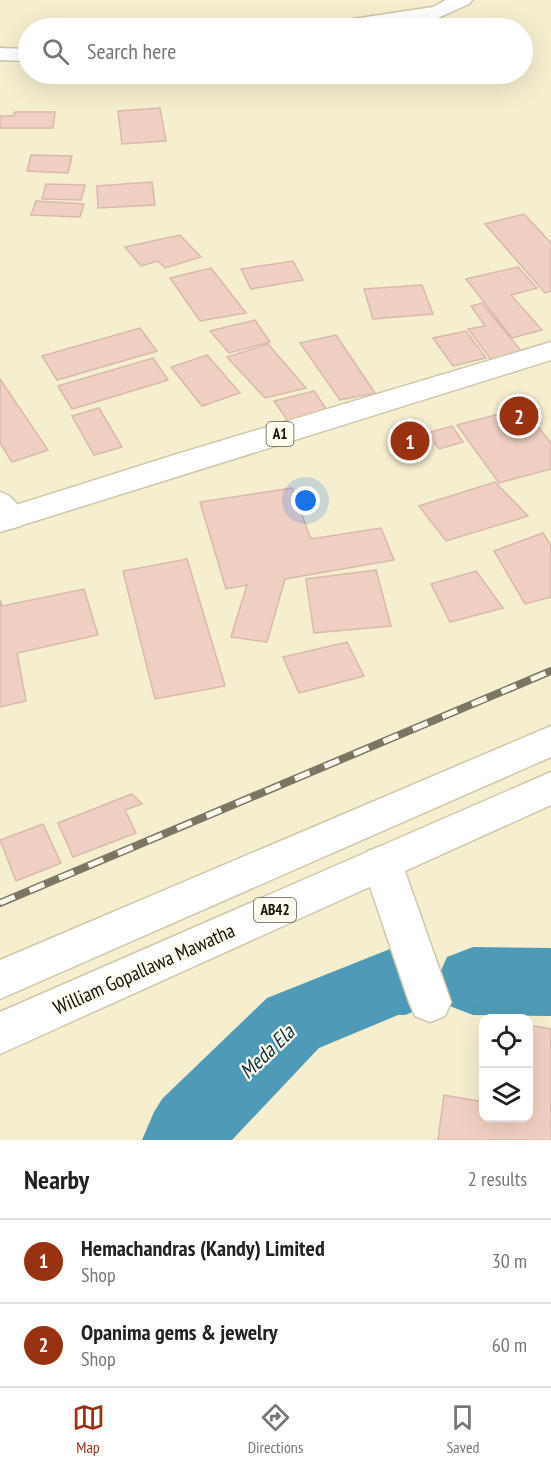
<!DOCTYPE html>
<html lang="en">
<head>
<meta charset="utf-8">
<style>
	:root { --surface:#fff; --page:#f6f6f6; --text:#222; --muted:#767676; --line:#e0e0e0; --accent:#993210 }
	body { margin:0; font-family:"PT Sans Narrow",sans-serif; background:var(--page); color:var(--text) }
	.controls { position:absolute; right:18px; bottom:18px; display:grid; overflow:hidden; border-radius:12px; box-shadow:0 6px 24px #0002 }
	.controls button { width:54px; height:54px; display:grid; place-items:center; padding:0; border:0; border-bottom:2px solid var(--line); background:var(--surface); color:var(--text); font:30px sans-serif }
	.you { position:absolute; left:306px; top:501px; width:21px; height:21px; margin:-15px; border:4px solid #fff; border-radius:50%; background:#1a73e8; box-shadow:0 0 0 9px #1a73e833 }
	.badge { display:grid; place-items:center; width:39px; height:39px; border-radius:50%; background:var(--accent); color:#fff; font-size:20px; font-weight:700 }
	.pin { position:absolute; translate:-50% -50%; border:3px solid #fff; box-shadow:0 2px 6px #0006 }
	.list { margin:0; padding:0; list-style:none }
	h2 { display:flex; justify-content:space-between; align-items:center; height:78px; margin:0; padding:0 24px; font-size:26px }
	h2 small { font-size:20px; font-weight:400; color:var(--muted) }
	.list li { display:grid; grid-template-columns:39px 1fr auto; gap:18px; align-items:center; box-sizing:border-box; height:84px; padding:0 24px; border-top:2px solid var(--line) }
	.list b { display:block; font-size:22px; white-space:nowrap }
	.list p { margin:0; font-size:20px; white-space:nowrap; color:var(--muted) }
	.list em { font-size:20px; font-style:normal; color:var(--muted) }
	.icon { flex:none; width:33px; height:33px; fill:none; stroke:currentColor; stroke-width:2; stroke-linecap:round; stroke-linejoin:round }
	.map { position:relative; flex:none; width:551px; height:1140px; overflow:hidden }
	.search { position:absolute; background:var(--surface); box-shadow:0 6px 24px #0002; left:18px; right:18px; top:18px; height:66px; display:flex; align-items:center; gap:15px; box-sizing:border-box; padding:0 21px; border-radius:33px; color:var(--muted); font-size:22px }
	.sheet { height:246px; background:var(--surface) }
	nav { display:flex; justify-content:space-around; align-items:center; box-sizing:border-box; height:84px; border-top:2px solid var(--line); background:var(--surface); font-size:16px; color:var(--muted) }
	nav a { display:grid; justify-items:center; gap:3px }
	nav .on { color:var(--accent) }
	.map>svg:first-child { display:block }
</style>
</head>
<body>
<div class="map">
<svg width="551" height="1140" viewBox="0 0 551 1140">
	<rect width="100%" height="100%" fill="#f5eecf"/>
	<g fill="none" stroke-linecap="round" stroke-linejoin="round">
		<path fill="#4f9bb7" fill-rule="evenodd" d="M395 947H405L431 957 439 975 447 957 473 947 551 948V1016L473 1015 447 1005 439 987 431 1005 405 1015H398L319 1048 232 1140H142L154 1112 162 1099 267 998Z"/>
	</g>
	<path fill="#f0d0c2" stroke="#d8b9ab" stroke-width="1.5" d="M160 108 166 141 122 144 118 111Z
		M15 112H55L53 128H0V116H13Z
		M31 155 72 156 68 173 27 171Z
		M152 182 155 205 98 208 97 186Z
		M46 184 85 185 81 200 42 199Z
		M36 201 84 204 80 217 31 215Z
		M524 214 551 243V291L545 293 485 224Z
		M180 235 201 257 165 268 158 261 141 266 125 247Z
		M293 261 303 280 251 289 241 269Z
		M518 267 537 288 511 295 542 330 512 338 466 279Z
		M211 268 246 313 200 321 170 278Z
		M422 285 433 314 373 319 364 289Z
		M482 303 522 352 492 361 468 329 485 326 471 306Z
		M255 320 270 342 229 353 210 331Z
		M140 328 157 351 57 380 42 356Z
		M466 331 486 358 453 366 433 338Z
		M336 335 375 393 340 400 300 343Z
		M268 344 306 388 265 398 227 357Z
		M207 355 240 393 202 406 171 367Z
		M153 358 168 380 72 409 58 386Z
		M0 379 48 450 12 462 0 443Z
		M314 391 329 413 290 424 274 401Z
		M99 408 122 447 94 455 72 416Z
		M523 408 551 443V469L499 483 457 425Z
		M452 426 463 442 439 449 427 433Z
		M495 482 528 516 446 541 419 506Z
		M292 488 311 539 381 528 394 560 285 579 267 642 231 637 247 585 226 589 200 502Z
		M543 533 551 545V597L525 604 494 551Z
		M187 559 225 686 155 699 123 571Z
		M376 570 391 626 314 633 306 579Z
		M476 571 503 608 450 622 431 584Z
		M84 589 98 635 17 653 26 701 0 707V600L2 606Z
		M347 642 364 676 299 693 283 657Z
		M132 794 142 804 125 810 136 833 73 857 58 823Z
		M43 824 61 863 16 881 0 840Z
		M528 1025 551 1029V1140H438L444 1095 484 1102V1118H528Z"/>
	<g fill="none" stroke-linecap="round" stroke-linejoin="round">
		<defs>
			<path id="minor" d="M446 0H472L469 4 438 18 370 28H323L326 24 333 22 433 7Z
				M0 48 28 49V61L0 60Z
				M382 846 396 851 402 863 451 1002 445 1016 430 1022 415 1016 409 1002 362 863 368 851Z"/>
			<path id="tertiary" d="M0 492C14 496 18 506 26 518L21 526 10 529 0 526Z"/>
			<path id="primary" d="M551 726V757L0 999V960Z
				M551 772V805L0 1054V1012Z"/>
			<path id="trunk" d="M551 342V360L0 532V510L177 454Z"/>
		</defs>
		<use href="#minor" stroke="#cec7a9" stroke-width="3"/>
		<use href="#tertiary" stroke="#cec7a9" stroke-width="3"/>
		<use href="#primary" stroke="#cec7a9" stroke-width="3"/>
		<use href="#trunk" stroke="#cec7a9" stroke-width="3"/>
		<use href="#minor" fill="#fff" fill-rule="evenodd"/>
		<use href="#tertiary" fill="#fff" fill-rule="evenodd"/>
		<use href="#primary" fill="#fff" fill-rule="evenodd"/>
		<use href="#trunk" fill="#fff" fill-rule="evenodd"/>
		<defs>
			<path id="rail" d="M0 903 551 671"/>
		</defs>
		<use href="#rail" stroke="#7a7662" stroke-width="8"/>
		<use href="#rail" stroke="#fefbef" stroke-width="5" stroke-dasharray="16" stroke-linecap="butt"/>
	</g>
	<g text-anchor="middle" stroke-width="4.5" stroke-linejoin="round" paint-order="stroke">
		<g fill="#fefbef" stroke="#5b584d" stroke-width="1.5">
			<rect x="266.5" y="422" width="27" height="24" rx="4.5"/>
			<rect x="254" y="898" width="42" height="24" rx="4.5"/>
		</g>
		<g font-size="15" font-weight="bold" fill="#151208">
			<text x="280" y="439">A1</text>
			<text x="275" y="915">AB42</text>
		</g>
		<g font-size="20" fill="#151208" stroke="#fefbef">
			<text transform="translate(144 969) rotate(-24)" y="7">William Gopallawa Mawatha</text>
		</g>
		<g font-size="21" font-style="italic" fill="#0e323f" stroke="#fefbef">
			<text transform="translate(267 1052) rotate(-44)" y="7">Meda Ela</text>
		</g>
	</g>
</svg>
<div class="controls">
<button><svg class="icon" aria-label="locate" viewBox="0 0 24 24"><circle cx="12" cy="12" r="6"/><path d="M12 2v4M12 18v4M2 12h4M18 12h4"/></svg></button>
<button><svg class="icon" aria-label="layers" viewBox="0 0 24 24"><path d="M12 4l9 5-9 5-9-5zM3 14l9 5 9-5"/></svg></button>
</div>
<div class="you"></div>
<div class="pin badge" style="left:410px;top:441px">1</div>
<div class="pin badge" style="left:519px;top:416px">2</div>
<div class="search"><svg class="icon" aria-label="search" viewBox="0 0 24 24"><circle cx="10" cy="10" r="6"/><path d="M15 15l6 6"/></svg>Search here</div>
</div>
<section class="sheet">
<h2>Nearby<small>2 results</small></h2>
<ul class="list">
<li><span class="badge">1</span><div><b>Hemachandras (Kandy) Limited</b><p>Shop</p></div><em>30 m</em></li>
<li><span class="badge">2</span><div><b>Opanima gems &amp; jewelry</b><p>Shop</p></div><em>60 m</em></li>
</ul>
</section>
<nav>
<a class="on"><svg class="icon" aria-label="map" viewBox="0 0 24 24"><path d="M3 6l6-2 6 2 6-2v14l-6 2-6-2-6 2zM9 4v14M15 6v14"/></svg>Map</a>
<a><svg class="icon" aria-label="directions" viewBox="0 0 24 24"><path d="M12 3l9 9-9 9-9-9zM9 14v-3h6M13 9l2 2-2 2"/></svg>Directions</a>
<a><svg class="icon" aria-label="saved" viewBox="0 0 24 24"><path d="M7 4h10v16l-5-4-5 4z"/></svg>Saved</a>
</nav>
</body>
</html>
